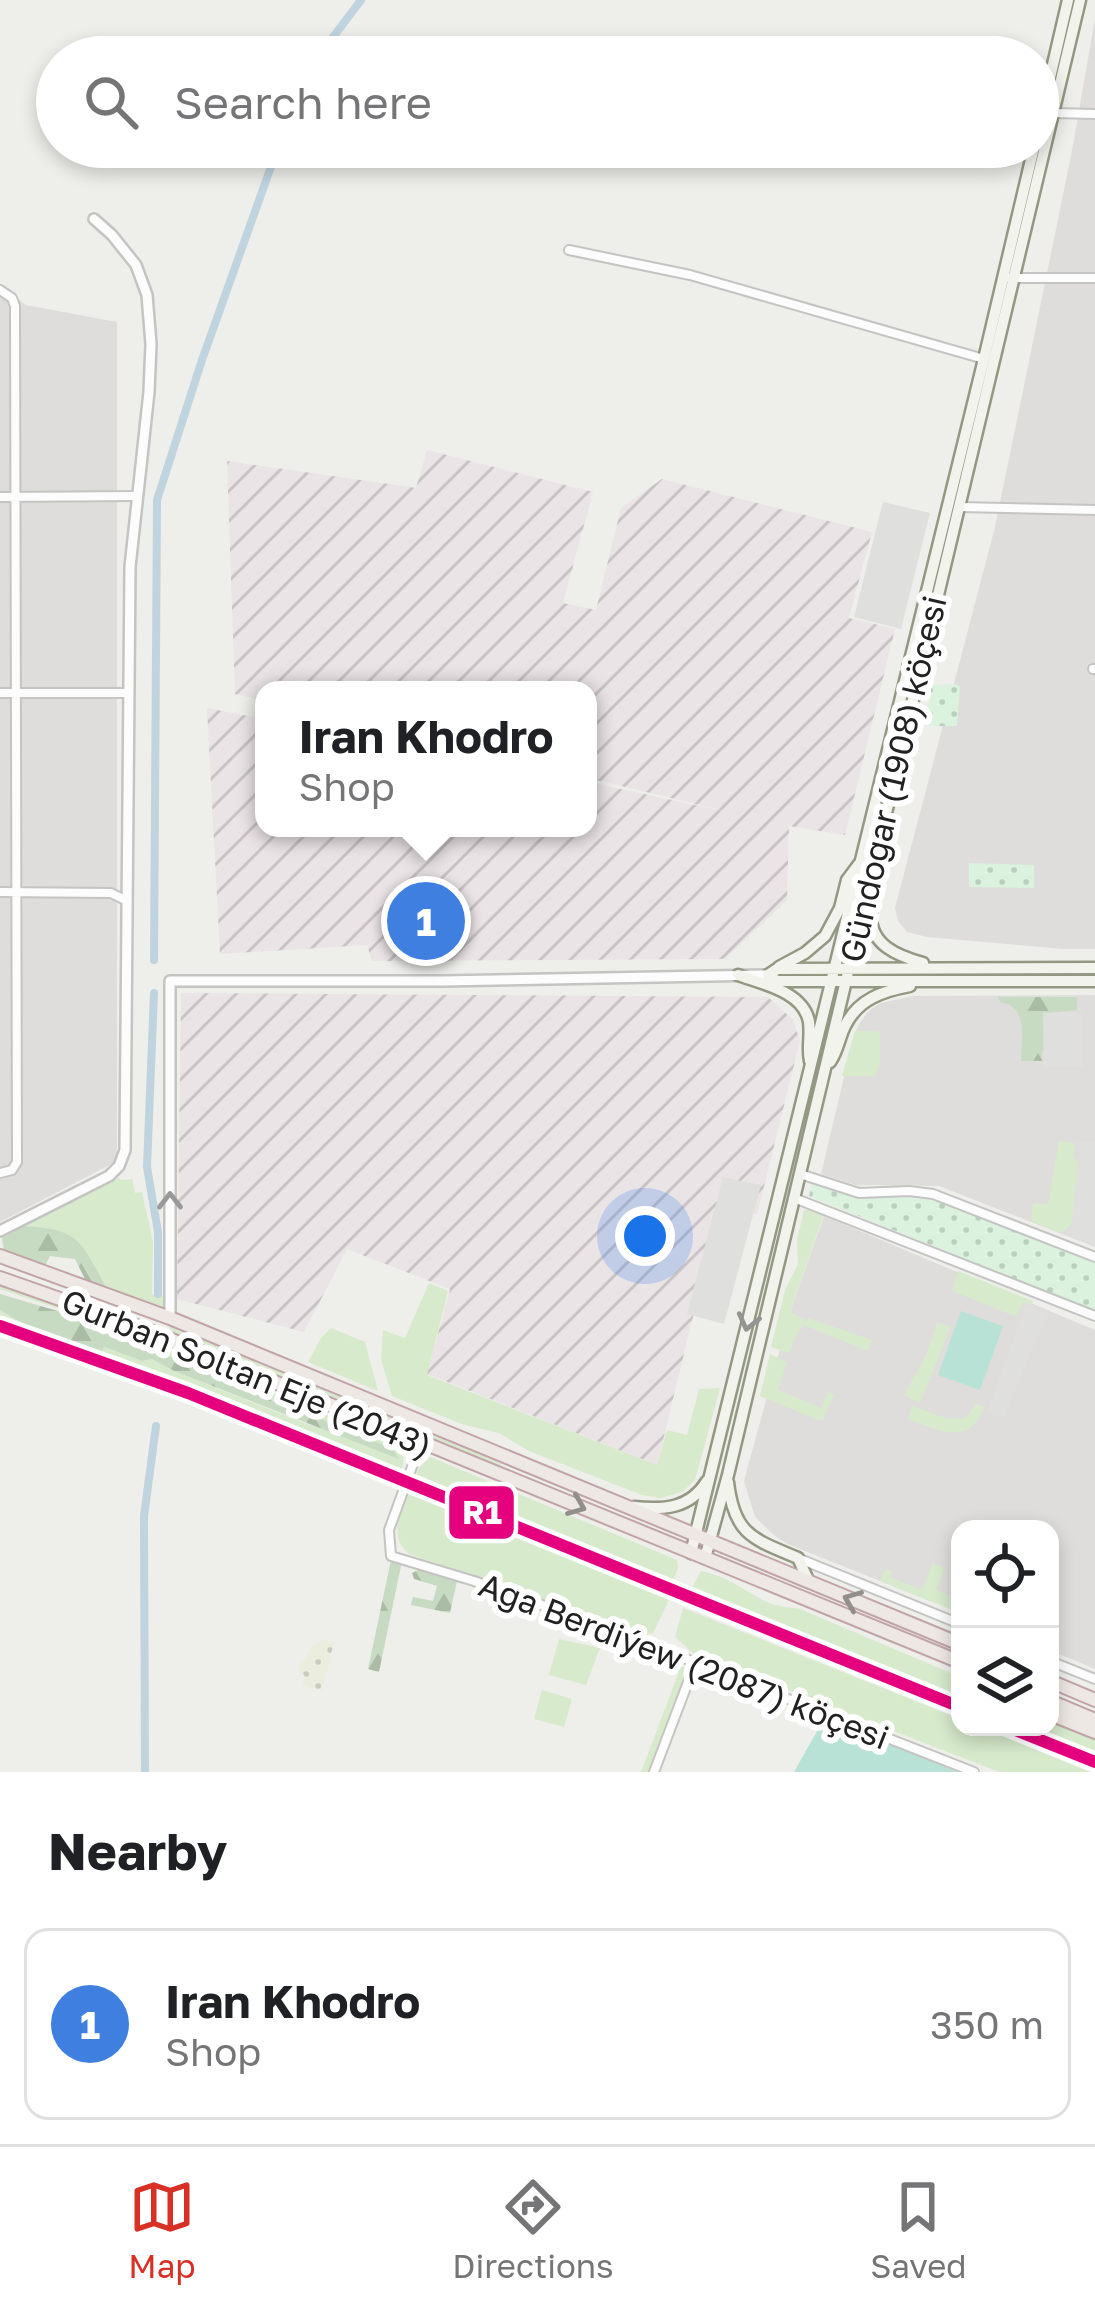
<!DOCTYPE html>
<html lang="en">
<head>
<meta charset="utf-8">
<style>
	:root { --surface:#fff; --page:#f2f2f2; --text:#202124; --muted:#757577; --line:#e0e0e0; --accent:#d93025 }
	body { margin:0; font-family:"Golos Text",sans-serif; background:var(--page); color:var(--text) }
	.controls { position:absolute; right:36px; bottom:36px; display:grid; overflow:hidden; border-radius:24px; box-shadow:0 6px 18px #0003 }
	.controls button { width:108px; height:108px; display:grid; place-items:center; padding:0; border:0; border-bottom:3px solid var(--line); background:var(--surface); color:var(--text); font:60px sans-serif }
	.you { position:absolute; left:645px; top:1236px; width:42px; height:42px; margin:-30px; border:9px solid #fff; border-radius:50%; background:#1a73e8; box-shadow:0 0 0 18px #1a73e833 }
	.badge { display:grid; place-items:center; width:78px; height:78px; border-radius:50%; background:var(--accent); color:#fff; font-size:39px; font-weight:700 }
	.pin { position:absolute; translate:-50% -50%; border:6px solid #fff; box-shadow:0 3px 12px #0006 }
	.popup { position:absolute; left:255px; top:681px; width:342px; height:156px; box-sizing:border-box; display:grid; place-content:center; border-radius:24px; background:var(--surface); filter:drop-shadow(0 3px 9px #0005); font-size:39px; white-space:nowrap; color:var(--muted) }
	.popup b { font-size:45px; color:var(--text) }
	.popup::after { content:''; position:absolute; left:50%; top:100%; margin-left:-24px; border:24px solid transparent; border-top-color:var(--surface) }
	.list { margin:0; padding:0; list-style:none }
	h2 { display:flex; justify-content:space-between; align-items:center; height:156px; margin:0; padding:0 48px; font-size:51px }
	h2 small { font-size:39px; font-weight:400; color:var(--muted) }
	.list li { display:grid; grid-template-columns:78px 1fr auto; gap:36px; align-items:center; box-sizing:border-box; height:192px; margin:0 24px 24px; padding:0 24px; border:3px solid var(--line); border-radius:24px }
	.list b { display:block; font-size:45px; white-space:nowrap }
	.list p { margin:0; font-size:39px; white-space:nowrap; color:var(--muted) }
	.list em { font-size:39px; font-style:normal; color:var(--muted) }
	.icon { flex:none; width:66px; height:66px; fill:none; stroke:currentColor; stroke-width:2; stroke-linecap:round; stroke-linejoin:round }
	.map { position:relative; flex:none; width:1095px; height:1772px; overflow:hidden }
	.search { position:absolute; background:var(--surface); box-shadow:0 6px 18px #0003; left:36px; right:36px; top:36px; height:132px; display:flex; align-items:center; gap:30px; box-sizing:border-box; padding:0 42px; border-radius:66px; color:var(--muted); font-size:45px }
	.sheet { height:372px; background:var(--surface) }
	nav { display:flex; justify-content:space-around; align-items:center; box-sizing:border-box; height:168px; border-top:3px solid var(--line); background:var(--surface); font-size:33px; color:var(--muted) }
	nav a { display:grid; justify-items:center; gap:6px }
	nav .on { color:var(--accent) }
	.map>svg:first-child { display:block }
</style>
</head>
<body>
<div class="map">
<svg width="1095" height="1772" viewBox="0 0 1095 1772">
	<defs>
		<pattern id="industrial-furrows" width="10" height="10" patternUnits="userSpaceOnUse" patternTransform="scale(3)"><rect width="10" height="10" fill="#ebe4e7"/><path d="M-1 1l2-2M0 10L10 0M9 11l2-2" fill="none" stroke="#c9c3c6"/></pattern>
		<pattern id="farmland-dots" width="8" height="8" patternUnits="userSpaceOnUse" patternTransform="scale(3)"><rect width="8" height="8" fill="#ebeddf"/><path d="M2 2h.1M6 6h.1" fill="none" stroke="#c9cbbf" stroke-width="1.8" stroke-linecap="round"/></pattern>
		<pattern id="forest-firs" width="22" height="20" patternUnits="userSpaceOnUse" patternTransform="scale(3)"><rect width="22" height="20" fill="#c7dbc2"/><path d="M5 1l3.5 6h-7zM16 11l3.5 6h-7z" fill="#abbca6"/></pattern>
		<pattern id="park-dots" width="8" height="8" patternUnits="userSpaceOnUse" patternTransform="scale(3)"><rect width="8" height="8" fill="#daf2de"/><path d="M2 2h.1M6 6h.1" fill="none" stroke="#bbcfbe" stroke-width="1.8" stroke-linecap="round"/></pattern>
	</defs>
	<rect width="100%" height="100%" fill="#eeeeea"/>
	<path fill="#dedddb" d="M1095 19V949H1063L927 937 907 932 898 921 895 908 995 527 1071 156Z
		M0 286 26 305 117 322V1161L0 1222Z
		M1095 995V1247L939 1186 856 1185 821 1174 854 1035 860 1022 870 1010 881 1003 912 996Z
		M824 1216 1095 1330V1669L1050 1650V1529H960V1601L935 1592 930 1601 790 1545 775 1536 755 1517 744 1481 790 1312Z"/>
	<path fill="url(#industrial-furrows)" d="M427 450 593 492 563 603 596 610 621 508 662 479 872 532 849 618 895 629 845 835 789 826 787 900 725 959 372 961 367 945 220 954 207 708 264 719V828H588V782L733 813 588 778V690H264V701L235 694 227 461 416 488Z
		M181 993 768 997 793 1020 800 1041 757 1215 720 1206 657 1465 427 1374 450 1289 347 1249 304 1332 177 1299Z"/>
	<path fill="url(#farmland-dots)" d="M322 1640 334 1642 322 1691 302 1685 305 1676 297 1670 301 1661 304 1662 311 1646Z"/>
	<path fill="#d7eacc" d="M855 1031H877L880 1034V1063L875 1076H842Z
		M1059 1141 1075 1143 1074 1158 1078 1160 1072 1224 1060 1233 1031 1221 1033 1203 1048 1204Z
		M119 1178 121 1180 132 1179 135 1193 142 1192 153 1242 152 1294 168 1297V1309L106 1287C80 1240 79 1229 23 1226Z
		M804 1210 821 1211 824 1214 790 1312 804 1319V1324L808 1318 872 1340 868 1351 804 1325 799 1330 789 1353 771 1347 785 1290 798 1264 797 1240Z
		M958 1271 1033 1301 1032 1305 1023 1302 1018 1314 1014 1316 952 1291Z
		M429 1283 448 1291 427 1375 657 1465 667 1430 687 1435 699 1389 720 1388 695 1480 682 1492 661 1498 642 1495 529 1451 499 1433 462 1424 392 1396 381 1359 383 1330 405 1338Z
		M0 1285 144 1337 397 1440 162 1346 159 1349 63 1310 0 1289Z
		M0 1310 25 1325 100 1353 103 1347 142 1361 153 1359 174 1371 304 1423 396 1452 162 1354 165 1349 402 1446C404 1456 404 1466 400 1475L175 1383 0 1321Z
		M937 1322 951 1327 920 1403 904 1395 926 1355Z
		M170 1327 477 1453 501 1464 500 1467 476 1457 169 1331Z
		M331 1328 365 1342 378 1391 308 1362 321 1338Z
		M770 1354 787 1362 778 1390 821 1408 828 1392 834 1394 823 1419 818 1420 760 1396Z
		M976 1404 984 1407C969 1448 938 1430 908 1419L912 1406 948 1419 965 1418Z
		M430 1457 677 1560 678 1568 671 1586 414 1480 419 1468Z
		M409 1494 669 1600 653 1633 644 1635 409 1554C388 1536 400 1516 409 1494Z
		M933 1563 945 1568 936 1590 960 1599V1613L880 1581 885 1569 891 1571 890 1577 922 1590Z
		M701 1571C725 1576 738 1586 759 1598 771 1606 785 1607 800 1609L960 1677V1704L689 1594Z
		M683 1608 960 1719V1727H980L1090 1772H999L693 1653 675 1637Z
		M559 1639 600 1648 586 1685 549 1675Z
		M648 1655 683 1666 686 1671 649 1772H641L679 1672 645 1660 644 1656Z
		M542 1690 572 1699 564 1727 534 1719Z
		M1050 1720 1095 1739V1759L1017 1727H1050Z"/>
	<path fill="url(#forest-firs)" d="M998 997H1077V1010L1047 1013V1051H1042V1061H1021C1021 1037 1029 1007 1000 1002Z
		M23 1226C79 1229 80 1239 106 1287L85 1279 75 1259 50 1256 46 1264H42L4 1251 2 1238Z
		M0 1294 61 1312 67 1317 211 1373 295 1411 307 1413 393 1449 399 1459 174 1371 152 1359 142 1361 104 1347 101 1353 25 1325 0 1310Z
		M391 1560 400 1562 401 1566 379 1672 368 1669Z
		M418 1570 457 1581 450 1613 411 1605 413 1597 433 1601 437 1586 414 1579 412 1573Z"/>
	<path fill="url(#park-dots)" d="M956 684 960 687 957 726H924L932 685Z
		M969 863 1034 865V888L969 887Z
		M812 1183 855 1197 900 1195 944 1202 1095 1261V1311L809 1196Z"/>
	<path fill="#b9e2d6" d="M961 1311 1003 1326 980 1390 938 1375Z
		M825 1717 957 1772H794Z"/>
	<path fill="#dfdfdd" d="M883 502 930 513 901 629 854 617Z
		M1082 1012 1083 1067H1044L1043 1013Z
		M1080 1141 1095 1142V1246L1071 1237Z
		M723 1177 761 1185 724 1324 687 1314Z
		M1026 1306 1047 1315 1003 1418 987 1412Z"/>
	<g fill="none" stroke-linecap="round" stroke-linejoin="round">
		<path stroke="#c0d4df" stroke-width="8" d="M318 57 361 0
			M154 960 157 500 202 360 278 147
			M154 993 147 1167 158 1232V1294
			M145 1772 144 1516 156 1426"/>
		<defs>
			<path id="minor" d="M1053 113 1095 114
				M569 250 690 275 984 359
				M1010 278H1095
				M0 290 12 298 15 306 17 1162 12 1170 0 1173
				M0 497 137 496
				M959 507 1095 510
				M1093 669H1095
				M0 693H128
				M0 892 111 893 127 901
				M800 1174 859 1193 909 1191 933 1194 1095 1257
				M794 1198 1095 1316
				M421 1442 389 1530 391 1556 474 1581 615 1631 974 1772
				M800 1559 960 1624
				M1050 1661 1095 1679
				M654 1772 696 1661"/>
			<path id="tertiary" d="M0 1231 109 1176 119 1166 125 1150 130 567 149 392 151 344 147 295 136 265 112 235 94 219
				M170 1318V981H442L768 975"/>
			<path id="secondary" d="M1038 129 1068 0
				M875 874C877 888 873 899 871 913 869 945 898 956 923 963
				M779 967 805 953 825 936 840 908 847 880 859 864
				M738 975C763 984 804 992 809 1022 811 1036 807 1048 810 1061
				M768 975 777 969 1095 968
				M768 975 777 981H1095
				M830 1062C838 1051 839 1038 845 1026 858 999 883 991 910 986
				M728 1482C734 1535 753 1539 798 1558L809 1582
				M634 1507C663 1510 690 1509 707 1481
				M691 1553 984 359 1034 147
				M705 1558 728 1475 1080 0"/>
			<path id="trunk" d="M0 1256 170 1318 960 1644
				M0 1278 145 1329 960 1662
				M1050 1681 1095 1700
				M1050 1701 1095 1720
				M1050 1714 1095 1732"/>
		</defs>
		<use href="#minor" stroke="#c4c4c2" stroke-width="12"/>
		<use href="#tertiary" stroke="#c4c4c2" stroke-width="14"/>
		<use href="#secondary" stroke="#939883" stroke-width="15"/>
		<use href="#trunk" stroke="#c1a4a8" stroke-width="16"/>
		<use href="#minor" stroke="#fcfcfc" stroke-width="8"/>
		<use href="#tertiary" stroke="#fcfcfc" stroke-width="9"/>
		<use href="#secondary" stroke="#f2f3ed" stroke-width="10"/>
		<use href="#trunk" stroke="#eee8e4" stroke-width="12"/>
		<defs>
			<path id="rail-1" d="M0 1326 188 1393 960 1707
				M1008 1727 1095 1762"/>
		</defs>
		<use href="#rail-1" stroke="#fff" stroke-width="21"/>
		<use href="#rail-1" stroke="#e5007d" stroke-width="12"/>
	</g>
	<defs><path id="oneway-chevron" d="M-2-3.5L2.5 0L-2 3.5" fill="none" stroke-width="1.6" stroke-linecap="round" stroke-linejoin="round" transform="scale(3)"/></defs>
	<use stroke="#999" href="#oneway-chevron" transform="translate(170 1201) rotate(-90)"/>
	<use stroke="#949491" href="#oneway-chevron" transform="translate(748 1322) rotate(104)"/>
	<g stroke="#928e8c">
		<use href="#oneway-chevron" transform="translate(577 1506) rotate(22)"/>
		<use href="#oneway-chevron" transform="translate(852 1600) rotate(-158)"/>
	</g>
	<g text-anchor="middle" stroke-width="12" stroke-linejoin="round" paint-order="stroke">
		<g font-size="33" fill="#212121" stroke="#fff">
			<text transform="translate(893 779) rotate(-77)" y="12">Gündogar (1908) köçesi</text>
			<text transform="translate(247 1373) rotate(22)" y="12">Gurban Soltan Eje (2043)</text>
			<text transform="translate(684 1661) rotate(21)" y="12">Aga Berdiýew (2087) köçesi</text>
		</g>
	</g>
	<rect stroke="#fff" stroke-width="4.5" x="447" y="1484" width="69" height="57" rx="12" fill="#e5007d"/>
	<g font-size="33" text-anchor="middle" font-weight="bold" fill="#fff">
		<text x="482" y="1524">R1</text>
	</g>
</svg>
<div class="controls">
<button><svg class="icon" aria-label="locate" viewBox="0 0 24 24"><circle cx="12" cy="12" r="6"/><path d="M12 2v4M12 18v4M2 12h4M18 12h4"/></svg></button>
<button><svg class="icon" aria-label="layers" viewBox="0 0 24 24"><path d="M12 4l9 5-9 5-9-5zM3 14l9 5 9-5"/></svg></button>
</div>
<div class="you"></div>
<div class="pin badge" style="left:426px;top:921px;background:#3f7fe0">1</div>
<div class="popup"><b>Iran Khodro</b>Shop</div>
<div class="search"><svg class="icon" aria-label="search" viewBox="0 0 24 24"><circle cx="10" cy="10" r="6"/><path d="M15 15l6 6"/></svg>Search here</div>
</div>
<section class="sheet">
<h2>Nearby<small></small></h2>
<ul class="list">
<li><span class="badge" style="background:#3f7fe0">1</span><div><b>Iran Khodro</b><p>Shop</p></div><em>350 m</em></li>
</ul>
</section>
<nav>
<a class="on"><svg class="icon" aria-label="map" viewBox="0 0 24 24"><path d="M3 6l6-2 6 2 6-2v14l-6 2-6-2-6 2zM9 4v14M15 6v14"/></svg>Map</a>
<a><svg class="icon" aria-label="directions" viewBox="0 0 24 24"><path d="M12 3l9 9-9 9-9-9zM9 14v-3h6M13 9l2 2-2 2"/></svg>Directions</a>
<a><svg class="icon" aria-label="saved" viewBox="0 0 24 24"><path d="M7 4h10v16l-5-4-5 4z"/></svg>Saved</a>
</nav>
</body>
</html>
